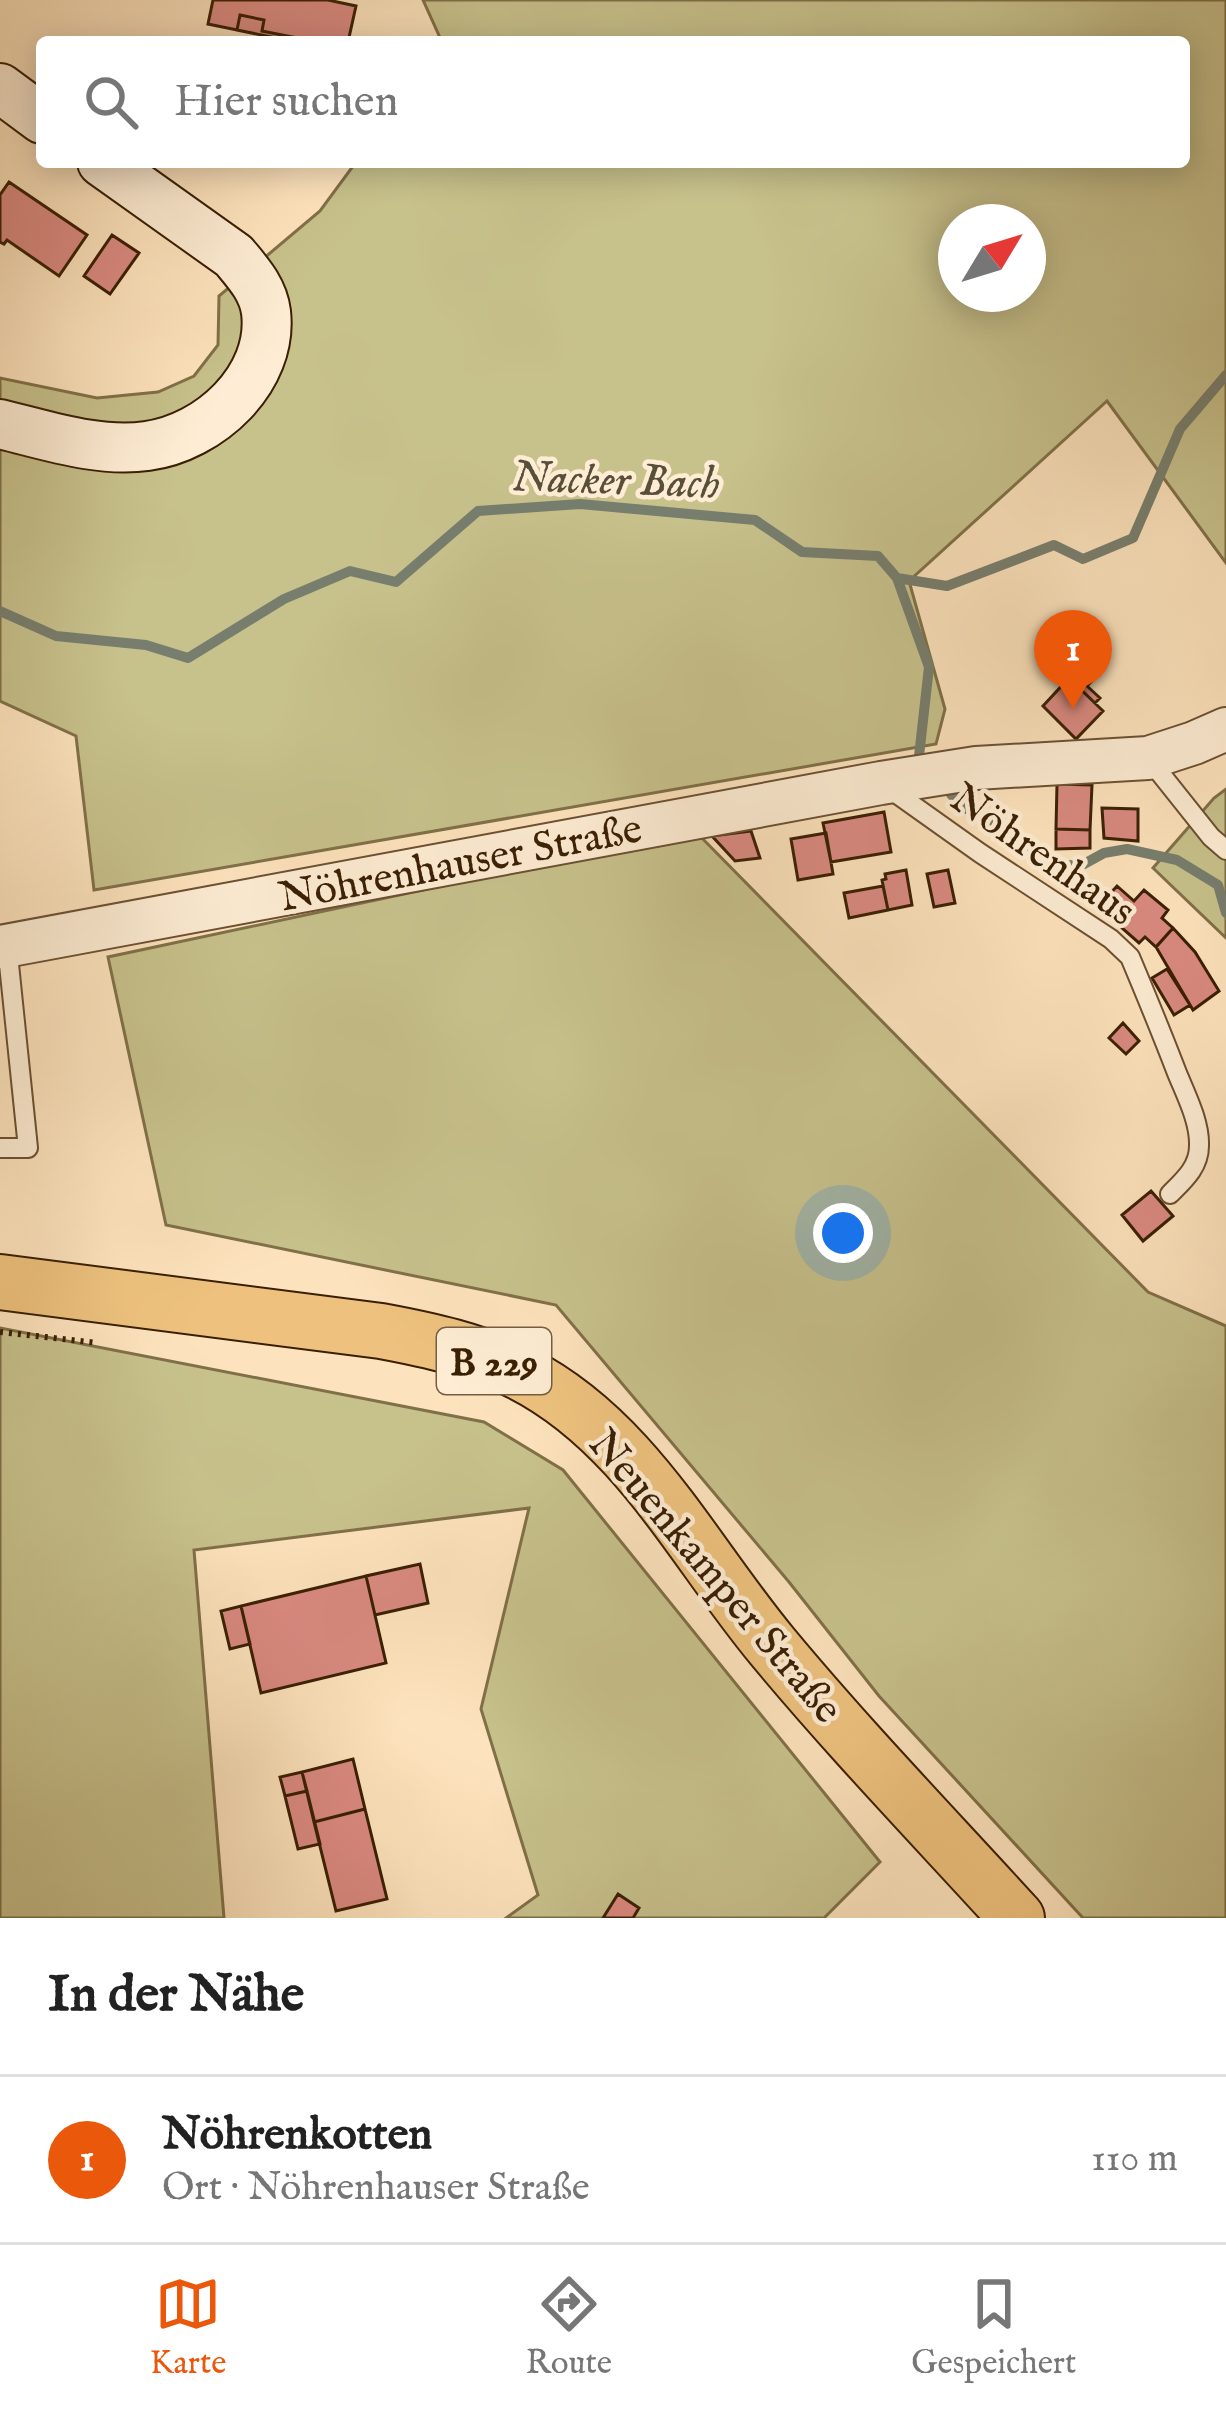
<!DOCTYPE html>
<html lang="de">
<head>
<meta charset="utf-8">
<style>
	:root { --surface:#fff; --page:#f6f6f6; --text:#222; --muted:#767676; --line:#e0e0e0; --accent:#ea580c }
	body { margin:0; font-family:"IM FELL English",serif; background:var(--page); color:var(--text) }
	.compass { position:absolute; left:938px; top:204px; width:108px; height:108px; border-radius:50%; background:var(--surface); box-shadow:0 6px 30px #0003; rotate:52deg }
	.you { position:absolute; left:843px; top:1233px; width:42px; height:42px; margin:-30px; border:9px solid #fff; border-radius:50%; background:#1a73e8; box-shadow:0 0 0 18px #1a73e833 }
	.badge { display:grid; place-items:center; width:78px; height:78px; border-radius:50%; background:var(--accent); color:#fff; font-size:39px; font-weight:700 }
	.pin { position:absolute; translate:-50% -99px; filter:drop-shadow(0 3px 6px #0008) }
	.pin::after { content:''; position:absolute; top:63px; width:42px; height:36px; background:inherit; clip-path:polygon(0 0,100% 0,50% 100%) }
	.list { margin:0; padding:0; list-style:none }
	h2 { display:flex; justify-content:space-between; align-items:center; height:156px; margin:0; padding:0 48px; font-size:51px }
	h2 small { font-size:39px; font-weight:400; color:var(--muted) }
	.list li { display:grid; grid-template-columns:78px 1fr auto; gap:36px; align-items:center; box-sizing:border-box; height:168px; padding:0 48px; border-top:3px solid var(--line) }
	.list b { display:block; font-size:45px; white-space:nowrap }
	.list p { margin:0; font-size:39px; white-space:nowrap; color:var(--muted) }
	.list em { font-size:39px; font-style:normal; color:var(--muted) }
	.icon { flex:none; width:66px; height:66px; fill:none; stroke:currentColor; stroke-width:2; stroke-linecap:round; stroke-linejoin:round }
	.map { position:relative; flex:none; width:1226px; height:1918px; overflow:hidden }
	.search { position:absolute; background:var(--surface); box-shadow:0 6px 30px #0003; left:36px; right:36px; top:36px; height:132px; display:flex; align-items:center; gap:30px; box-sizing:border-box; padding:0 42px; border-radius:12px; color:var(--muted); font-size:45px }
	.sheet { height:324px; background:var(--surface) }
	nav { display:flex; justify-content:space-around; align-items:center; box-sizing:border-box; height:168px; border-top:3px solid var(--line); background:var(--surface); font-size:33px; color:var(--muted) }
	nav a { display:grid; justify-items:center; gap:6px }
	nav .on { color:var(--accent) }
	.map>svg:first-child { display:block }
</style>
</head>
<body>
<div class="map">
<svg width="1226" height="1918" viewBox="0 0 1226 1918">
	<rect width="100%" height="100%" fill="#fde3bd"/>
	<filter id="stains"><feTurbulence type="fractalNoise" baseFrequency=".00167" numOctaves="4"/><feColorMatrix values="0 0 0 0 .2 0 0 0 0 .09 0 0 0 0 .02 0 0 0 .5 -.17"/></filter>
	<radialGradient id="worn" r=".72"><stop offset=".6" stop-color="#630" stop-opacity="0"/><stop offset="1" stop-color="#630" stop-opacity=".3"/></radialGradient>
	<path fill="#c7c18c" stroke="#807048" stroke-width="3" fill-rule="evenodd" d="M423 0H1226V563L1107 401 909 581 945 709 936 744 94 890 76 736 0 701V378L97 398 158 392 194 376 218 345 219 296 320 211 356 162H1184V42H442ZM956 222H1028V294H956Z
		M1226 789V938L1153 868 1214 798Z
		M696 832 1148 1292 1226 1326V1918H1083L879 1696 789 1582 556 1305 166 1225 108 957Z
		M0 1328 484 1422 563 1470 880 1862 824 1918H506L538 1895 481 1709 529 1508 194 1550 224 1918H0Z"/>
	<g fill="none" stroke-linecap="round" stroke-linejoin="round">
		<path stroke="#777e6e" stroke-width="10" d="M897 578 929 667 919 756 925 764
			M0 611 56 636 146 645 188 658 284 599 350 571 396 582 478 511 580 504 755 520 802 552 878 556 897 578 947 586 1054 545 1083 559 1133 538 1180 429 1226 375
			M941 782 960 805 1063 866 1084 864 1104 853 1127 849 1177 860 1218 885 1226 913"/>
	</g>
	<path fill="#da8a81" stroke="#3a1f04" stroke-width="3" d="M213 0H328L356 6 348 42H296L297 38 262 31 264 20 240 15 237 30 208 24Z
		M240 15 264 20 262 31 297 38 296 42 237 30Z
		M9 182 87 235 59 276 7 240 4 244 0 242V195Z
		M112 235 139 253 110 294 84 276Z
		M1079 669 1092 681 1087 686 1100 698 1095 703 1069 678Z
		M1069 678 1103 711 1076 739 1043 706Z
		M1057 784 1092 785 1090 830 1056 829Z
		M1102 808 1138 809V841L1104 838Z
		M884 812 891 852 831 862 823 823Z
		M1056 829 1090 830V848L1056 849Z
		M751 831 760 858 735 861 712 836Z
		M826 833 833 874 798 880 791 839Z
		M906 870 912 905 888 910 882 880 886 879 885 874Z
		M948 870 955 903 934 907 927 874Z
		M883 886 888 910 849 918 844 893Z
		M1117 886 1134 901 1144 890 1168 910 1162 918 1173 928 1156 947 1145 937 1139 943 1098 907Z
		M1173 928 1195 952 1219 991 1193 1010 1156 947Z
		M1167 969 1190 1005 1174 1015 1152 978Z
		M1123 1023 1139 1041 1126 1054 1109 1038Z
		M1151 1191 1173 1216 1143 1241 1122 1215Z
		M420 1564 428 1603 375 1615 366 1576Z
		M366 1576 386 1663 261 1693 241 1606Z
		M241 1606 250 1644 230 1649 221 1611Z
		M353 1759 365 1809 314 1822 302 1772Z
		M302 1772 307 1791 285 1796 280 1777Z
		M307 1791 320 1844 298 1849 285 1796Z
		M365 1809 387 1899 336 1911 314 1822Z
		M618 1894 639 1908 633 1918H603Z"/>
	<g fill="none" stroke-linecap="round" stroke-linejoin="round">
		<defs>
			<path id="service" d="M1148 758 1211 837 1226 850
				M890 789 980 853 1111 939 1130 957C1146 995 1162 1034 1177 1073 1186 1095 1200 1122 1199 1146 1199 1167 1184 1180 1170 1194
				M0 1148H28L7 945"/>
			<path id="tertiary" d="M0 947 881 783 976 768 1148 758 1194 743 1226 729"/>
			<path id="secondary" d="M0 88 42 119
				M0 424C46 435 99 453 147 446 209 438 274 379 266 312 263 289 248 273 234 256L102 162"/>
			<path id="primary" d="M0 1282 381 1331C429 1340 477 1350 521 1373 635 1431 693 1551 772 1646 850 1740 935 1828 1017 1918"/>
		</defs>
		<use href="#service" stroke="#6b5032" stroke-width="22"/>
		<use href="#tertiary" stroke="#6b5032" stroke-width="46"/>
		<use href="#secondary" stroke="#3a1f04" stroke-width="52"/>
		<use href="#primary" stroke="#3a1f04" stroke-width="58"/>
		<path stroke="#3a1f04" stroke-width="6" stroke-dasharray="3 6" stroke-linecap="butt" d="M0 1332 98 1343"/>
		<use href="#service" stroke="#feedd4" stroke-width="18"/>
		<use href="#tertiary" stroke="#feedd4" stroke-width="42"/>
		<use href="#secondary" stroke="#feedd4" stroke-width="48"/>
		<use href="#primary" stroke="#eec27e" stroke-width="54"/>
	</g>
	<g text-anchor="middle" stroke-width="9" stroke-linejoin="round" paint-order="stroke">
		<rect fill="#feedd4" stroke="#755d42" stroke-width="3" x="437" y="1328" width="114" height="66" rx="9"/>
		<g font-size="39" font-weight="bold" fill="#3a1f04">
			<text x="494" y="1375">B 229</text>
		</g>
		<g font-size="42" fill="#3a1f04" stroke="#feedd4">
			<text transform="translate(1044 853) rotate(35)" y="15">Nöhrenhaus</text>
			<text transform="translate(460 861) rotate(-11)" y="15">Nöhrenhauser Straße</text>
			<text transform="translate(717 1575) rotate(50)" y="15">Neuenkamper Straße</text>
		</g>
		<g font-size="45" font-style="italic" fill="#584f39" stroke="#feedd4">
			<text transform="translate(616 478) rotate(2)" y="16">Nacker Bach</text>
		</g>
	</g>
	<rect width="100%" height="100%" filter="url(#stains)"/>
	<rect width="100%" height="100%" fill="url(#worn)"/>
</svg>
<svg class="compass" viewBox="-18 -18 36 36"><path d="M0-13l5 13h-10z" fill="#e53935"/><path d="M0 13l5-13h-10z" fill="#767676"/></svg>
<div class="you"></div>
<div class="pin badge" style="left:1073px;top:709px">1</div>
<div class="search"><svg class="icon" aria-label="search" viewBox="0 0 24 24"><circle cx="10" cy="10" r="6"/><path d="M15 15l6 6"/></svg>Hier suchen</div>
</div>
<section class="sheet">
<h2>In der Nähe<small></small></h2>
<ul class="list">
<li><span class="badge">1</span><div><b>Nöhrenkotten</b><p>Ort · Nöhrenhauser Straße</p></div><em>110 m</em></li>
</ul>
</section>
<nav>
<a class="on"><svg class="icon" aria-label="map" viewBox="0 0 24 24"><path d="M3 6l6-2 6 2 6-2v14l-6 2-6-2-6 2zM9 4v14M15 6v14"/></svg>Karte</a>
<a><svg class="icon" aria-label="directions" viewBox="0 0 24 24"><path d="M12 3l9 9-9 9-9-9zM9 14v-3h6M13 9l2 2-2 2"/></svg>Route</a>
<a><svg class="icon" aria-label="saved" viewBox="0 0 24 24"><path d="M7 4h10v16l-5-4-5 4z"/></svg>Gespeichert</a>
</nav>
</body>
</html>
